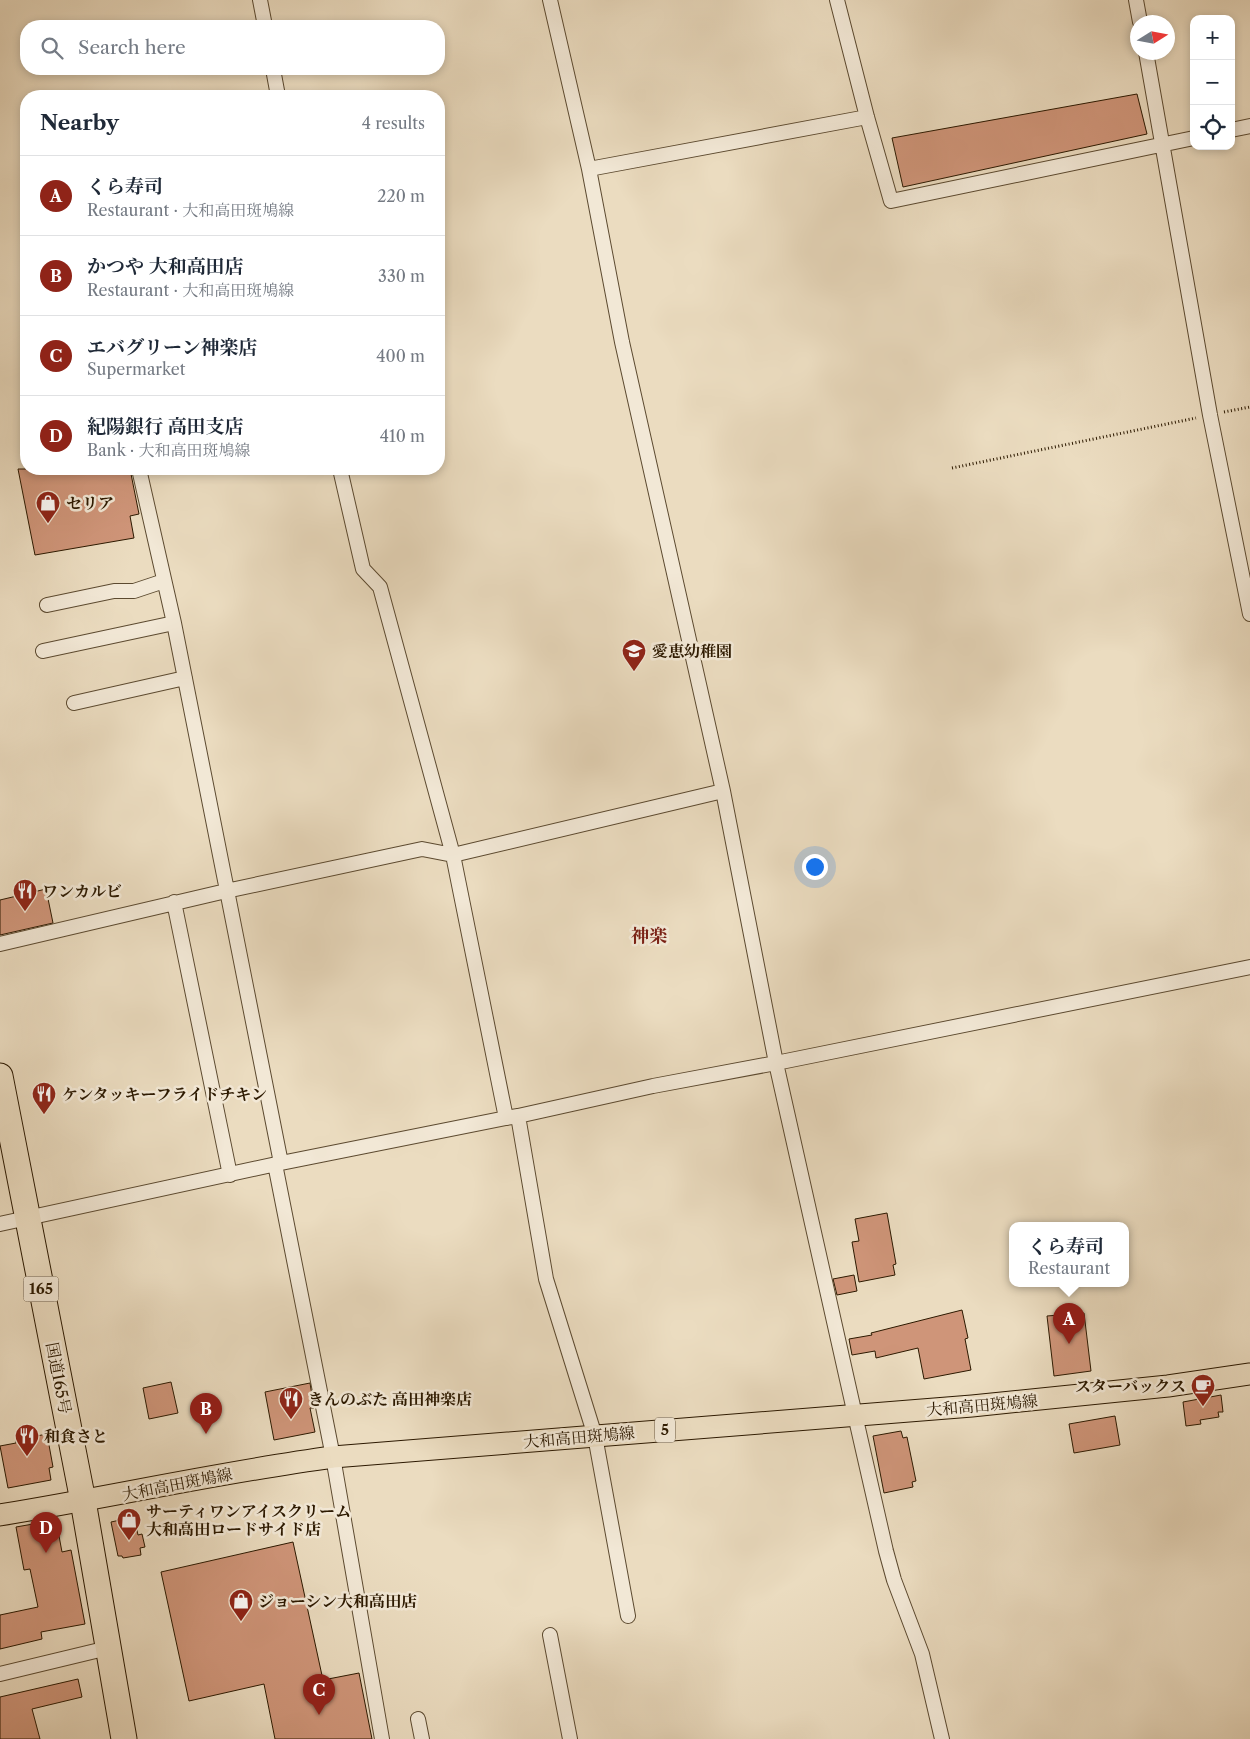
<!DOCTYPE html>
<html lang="en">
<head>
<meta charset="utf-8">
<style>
	:root { --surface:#fff; --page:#f6f6f7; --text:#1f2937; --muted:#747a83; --line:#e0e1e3; --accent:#8f2418 }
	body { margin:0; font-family:"Libre Caslon Text","Noto Serif JP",serif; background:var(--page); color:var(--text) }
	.controls { position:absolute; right:15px; top:15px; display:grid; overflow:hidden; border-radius:10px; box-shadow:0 2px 8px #0003 }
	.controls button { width:45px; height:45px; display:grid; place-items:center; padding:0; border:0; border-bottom:1px solid var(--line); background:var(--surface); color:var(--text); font:25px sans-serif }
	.compass { position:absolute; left:1130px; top:15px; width:45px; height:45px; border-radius:50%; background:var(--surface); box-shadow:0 2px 8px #0003; rotate:79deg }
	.you { position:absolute; left:814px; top:866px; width:18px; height:18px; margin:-12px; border:4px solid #fff; border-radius:50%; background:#1a73e8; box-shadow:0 0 0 8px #1a73e833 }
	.badge { display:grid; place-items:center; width:32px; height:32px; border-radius:50%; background:var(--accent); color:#fff; font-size:16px; font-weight:700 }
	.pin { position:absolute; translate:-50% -41px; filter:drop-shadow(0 1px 2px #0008) }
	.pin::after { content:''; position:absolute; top:26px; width:18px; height:15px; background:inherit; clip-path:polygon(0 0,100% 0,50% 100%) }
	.popup { position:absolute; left:1009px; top:1222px; width:120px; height:65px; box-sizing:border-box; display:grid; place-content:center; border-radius:10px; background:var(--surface); filter:drop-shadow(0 1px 4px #0005); font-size:16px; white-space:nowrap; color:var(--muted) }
	.popup b { font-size:19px; color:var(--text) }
	.popup::after { content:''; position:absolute; left:50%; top:100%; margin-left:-10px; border:10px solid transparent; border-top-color:var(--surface) }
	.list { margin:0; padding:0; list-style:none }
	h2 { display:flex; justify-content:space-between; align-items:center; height:65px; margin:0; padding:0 20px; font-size:21px }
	h2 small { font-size:16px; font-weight:400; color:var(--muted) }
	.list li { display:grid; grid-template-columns:32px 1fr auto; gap:15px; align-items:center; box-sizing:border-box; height:80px; padding:0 20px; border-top:1px solid var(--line) }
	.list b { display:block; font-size:19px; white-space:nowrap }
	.list p { margin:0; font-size:16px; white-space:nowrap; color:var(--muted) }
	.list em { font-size:16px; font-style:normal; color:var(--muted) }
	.icon { flex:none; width:28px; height:28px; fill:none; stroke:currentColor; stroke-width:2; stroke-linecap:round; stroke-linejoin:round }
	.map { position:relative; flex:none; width:1250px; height:1739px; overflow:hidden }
	.search { position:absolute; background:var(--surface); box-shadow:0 2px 8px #0003; left:20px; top:20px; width:425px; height:55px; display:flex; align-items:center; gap:12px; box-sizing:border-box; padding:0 18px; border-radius:20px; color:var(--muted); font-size:19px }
	.panel { position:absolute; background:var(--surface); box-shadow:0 2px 8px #0003; left:20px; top:90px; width:425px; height:385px; border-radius:20px }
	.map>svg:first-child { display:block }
</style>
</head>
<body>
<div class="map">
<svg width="1250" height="1739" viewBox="0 0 1250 1739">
	<rect width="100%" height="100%" fill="#ebdcc0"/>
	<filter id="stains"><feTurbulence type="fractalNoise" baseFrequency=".004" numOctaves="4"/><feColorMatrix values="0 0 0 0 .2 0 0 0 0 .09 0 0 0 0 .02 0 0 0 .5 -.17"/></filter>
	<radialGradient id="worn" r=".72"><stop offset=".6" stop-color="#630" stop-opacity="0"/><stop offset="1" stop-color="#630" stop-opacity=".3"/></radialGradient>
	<path fill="#cf9579" stroke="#2c1900" d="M1137 94 1147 134 903 187 892 138Z
		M18 469H130L139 514 130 516 134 538 35 555Z
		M46 889 53 923 0 935V900Z
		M887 1213 896 1264 893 1265 895 1275 859 1282 852 1242 859 1241 855 1219Z
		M854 1275 857 1291 837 1295 833 1279Z
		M962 1310 968 1338 965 1339 971 1370 924 1379 918 1348 876 1358 875 1351 852 1355 849 1339 872 1335 871 1333Z
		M1084 1313 1091 1371 1054 1376 1047 1316Z
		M171 1382 178 1413 149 1419 143 1388Z
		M310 1383 314 1408H310L315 1432 274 1440 265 1392Z
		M1221 1395 1223 1412H1218L1219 1417 1200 1420 1201 1424 1186 1426 1183 1402Z
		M1115 1416 1120 1445 1074 1453 1069 1424Z
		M901 1431 903 1438 907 1437 916 1481 912 1482 913 1487 884 1493 873 1436Z
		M47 1434 53 1467 49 1468 51 1480 8 1488 0 1446 16 1443V1440Z
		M134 1517 138 1535 142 1534 145 1547 140 1548 141 1555 123 1558 122 1556H118L111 1522Z
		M56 1520 62 1552 71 1550 85 1624 41 1632 42 1639 0 1649V1615L38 1607 30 1569 24 1570 16 1527Z
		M293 1542 323 1680 359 1673 372 1739H275L264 1684 189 1701 161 1572Z
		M78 1679 82 1697 32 1709 40 1739H0V1697Z"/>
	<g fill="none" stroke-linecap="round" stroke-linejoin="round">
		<defs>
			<path id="street" d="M260 0 265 26
				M550 0 589 169 622 342 723 791 776 1063 855 1415 886 1551 894 1580 922 1654 942 1739
				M837 0 867 117 891 201 1194 138
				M1136 0 1140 22
				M1146 52 1210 415 1250 614
				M273 69 278 96
				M1231 130 1250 126
				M589 169 867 117
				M139 469 174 623 281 1163
				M340 469 363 569 380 587 453 855 506 1118 518 1116 546 1279 595 1436 628 1616
				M47 605 114 591H134L164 581
				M43 651 174 623
				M74 703 185 678
				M174 902 230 1175
				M0 944 226 891 422 849 453 855 723 791
				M518 1116 653 1086 776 1063 1250 967
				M275 1164 333 1457 382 1739
				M0 1224 281 1163 506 1118
				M550 1635 570 1739
				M0 1674 108 1648
				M418 1719 422 1739"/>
			<path id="primary" d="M0 1515C111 1497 221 1472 333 1457L972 1406 1168 1386 1250 1374"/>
			<path id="highway" d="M0 1076 83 1501 124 1739"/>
		</defs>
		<use href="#street" stroke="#5c4a30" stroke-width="16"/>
		<use href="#primary" stroke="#2c1900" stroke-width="23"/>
		<use href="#highway" stroke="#2c1900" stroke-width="27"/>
		<path stroke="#2c1900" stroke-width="3" stroke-dasharray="1 2.5" stroke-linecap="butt" d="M1224 412 1250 407
			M952 468 1196 418"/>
		<use href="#street" stroke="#f2e8d6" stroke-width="14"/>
		<use href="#primary" stroke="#ebdcc0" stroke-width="21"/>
		<use href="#highway" stroke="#ebdcc0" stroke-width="25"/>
	</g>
	<defs>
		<symbol id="shop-pin" viewBox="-11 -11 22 30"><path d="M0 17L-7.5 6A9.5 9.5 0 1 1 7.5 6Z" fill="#8f2418" stroke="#f2e8d6"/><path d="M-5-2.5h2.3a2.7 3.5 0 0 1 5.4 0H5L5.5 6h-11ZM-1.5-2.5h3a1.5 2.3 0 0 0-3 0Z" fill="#fff"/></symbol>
		<symbol id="school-pin" viewBox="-11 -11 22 30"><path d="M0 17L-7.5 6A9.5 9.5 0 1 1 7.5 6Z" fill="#8f2418" stroke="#f2e8d6"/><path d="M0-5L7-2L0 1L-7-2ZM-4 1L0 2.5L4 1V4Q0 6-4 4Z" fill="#fff"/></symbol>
		<symbol id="restaurant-pin" viewBox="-11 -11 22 30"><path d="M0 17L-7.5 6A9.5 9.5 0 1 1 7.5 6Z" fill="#8f2418" stroke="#f2e8d6"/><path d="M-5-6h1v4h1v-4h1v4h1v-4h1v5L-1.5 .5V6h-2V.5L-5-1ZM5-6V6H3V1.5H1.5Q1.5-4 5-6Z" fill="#fff"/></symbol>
		<symbol id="cafe-pin" viewBox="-11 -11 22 30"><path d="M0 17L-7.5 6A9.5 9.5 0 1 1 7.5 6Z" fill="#8f2418" stroke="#f2e8d6"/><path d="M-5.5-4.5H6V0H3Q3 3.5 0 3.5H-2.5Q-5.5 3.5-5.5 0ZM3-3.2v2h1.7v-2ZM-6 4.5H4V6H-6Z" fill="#fff"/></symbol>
	</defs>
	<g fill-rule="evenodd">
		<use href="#shop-pin" x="34" y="489" width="28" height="38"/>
		<use href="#school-pin" x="620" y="637" width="28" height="38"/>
		<use href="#restaurant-pin" x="11" y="877" width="28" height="38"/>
		<use href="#restaurant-pin" x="30" y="1080" width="28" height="38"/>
		<use href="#cafe-pin" x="1189" y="1372" width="28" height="38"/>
		<use href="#restaurant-pin" x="277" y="1385" width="28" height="38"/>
		<use href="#restaurant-pin" x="13" y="1422" width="28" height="38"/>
		<use href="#shop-pin" x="115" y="1506" width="28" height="38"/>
		<use href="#shop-pin" x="227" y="1587" width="28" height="38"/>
	</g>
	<g text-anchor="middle" stroke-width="5" stroke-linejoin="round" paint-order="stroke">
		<g fill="#f2e8d6" stroke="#675740" stroke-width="1">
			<rect x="23.5" y="1276.5" width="35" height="25" rx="4"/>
			<rect x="655" y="1417.5" width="20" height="25" rx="4"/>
		</g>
		<g font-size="15" font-weight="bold" fill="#2c1900">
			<text x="41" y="1294">165</text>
			<text x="665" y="1435">5</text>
		</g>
		<g font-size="16" font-weight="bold" fill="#2c1900" stroke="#f2e8d6" text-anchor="start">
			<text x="66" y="509">セリア</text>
			<text x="652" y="657">愛恵幼稚園</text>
			<text x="42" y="897">ワンカルビ</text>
			<text x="62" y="1100">ケンタッキーフライドチキン</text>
			<text x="1186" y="1392" text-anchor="end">スターバックス</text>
			<text x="308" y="1405">きんのぶた 高田神楽店</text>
			<text x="44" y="1442">和食さと</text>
			<text x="146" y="1517">サーティワンアイスクリーム<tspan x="146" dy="18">大和高田ロードサイド店</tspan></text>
			<text x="258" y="1607">ジョーシン大和高田店</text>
		</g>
		<g font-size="16" fill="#2c1900" stroke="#f2e8d6">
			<text transform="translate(59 1378) rotate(79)" y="6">国道165号</text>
			<text transform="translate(982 1405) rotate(-5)" y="6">大和高田斑鳩線</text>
			<text transform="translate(579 1437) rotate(-5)" y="6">大和高田斑鳩線</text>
			<text transform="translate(177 1484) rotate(-11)" y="6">大和高田斑鳩線</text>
		</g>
		<g font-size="18" font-weight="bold" fill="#7a1f14" stroke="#f2e8d6">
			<text x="649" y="942">神楽</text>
		</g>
	</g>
	<rect width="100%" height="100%" filter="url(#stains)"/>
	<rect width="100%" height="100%" fill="url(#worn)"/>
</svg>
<div class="controls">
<button>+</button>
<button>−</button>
<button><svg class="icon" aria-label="locate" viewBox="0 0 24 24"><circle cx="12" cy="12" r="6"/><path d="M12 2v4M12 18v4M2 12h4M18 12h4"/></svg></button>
</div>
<svg class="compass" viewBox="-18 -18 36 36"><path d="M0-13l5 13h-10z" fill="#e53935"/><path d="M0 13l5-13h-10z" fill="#747a83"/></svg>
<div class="you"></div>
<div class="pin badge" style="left:1069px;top:1344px">A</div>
<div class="popup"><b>くら寿司</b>Restaurant</div>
<div class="pin badge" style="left:206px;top:1434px">B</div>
<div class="pin badge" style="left:319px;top:1715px">C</div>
<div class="pin badge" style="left:46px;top:1553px">D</div>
<div class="search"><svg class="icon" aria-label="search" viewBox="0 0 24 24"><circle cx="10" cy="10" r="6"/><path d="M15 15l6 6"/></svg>Search here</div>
<section class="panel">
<h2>Nearby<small>4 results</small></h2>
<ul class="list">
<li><span class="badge">A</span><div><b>くら寿司</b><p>Restaurant · 大和高田斑鳩線</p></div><em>220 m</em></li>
<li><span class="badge">B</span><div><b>かつや 大和高田店</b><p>Restaurant · 大和高田斑鳩線</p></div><em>330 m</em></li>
<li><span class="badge">C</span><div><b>エバグリーン神楽店</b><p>Supermarket</p></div><em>400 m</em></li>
<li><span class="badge">D</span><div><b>紀陽銀行 高田支店</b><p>Bank · 大和高田斑鳩線</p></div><em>410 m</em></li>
</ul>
</section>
</div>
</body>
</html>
